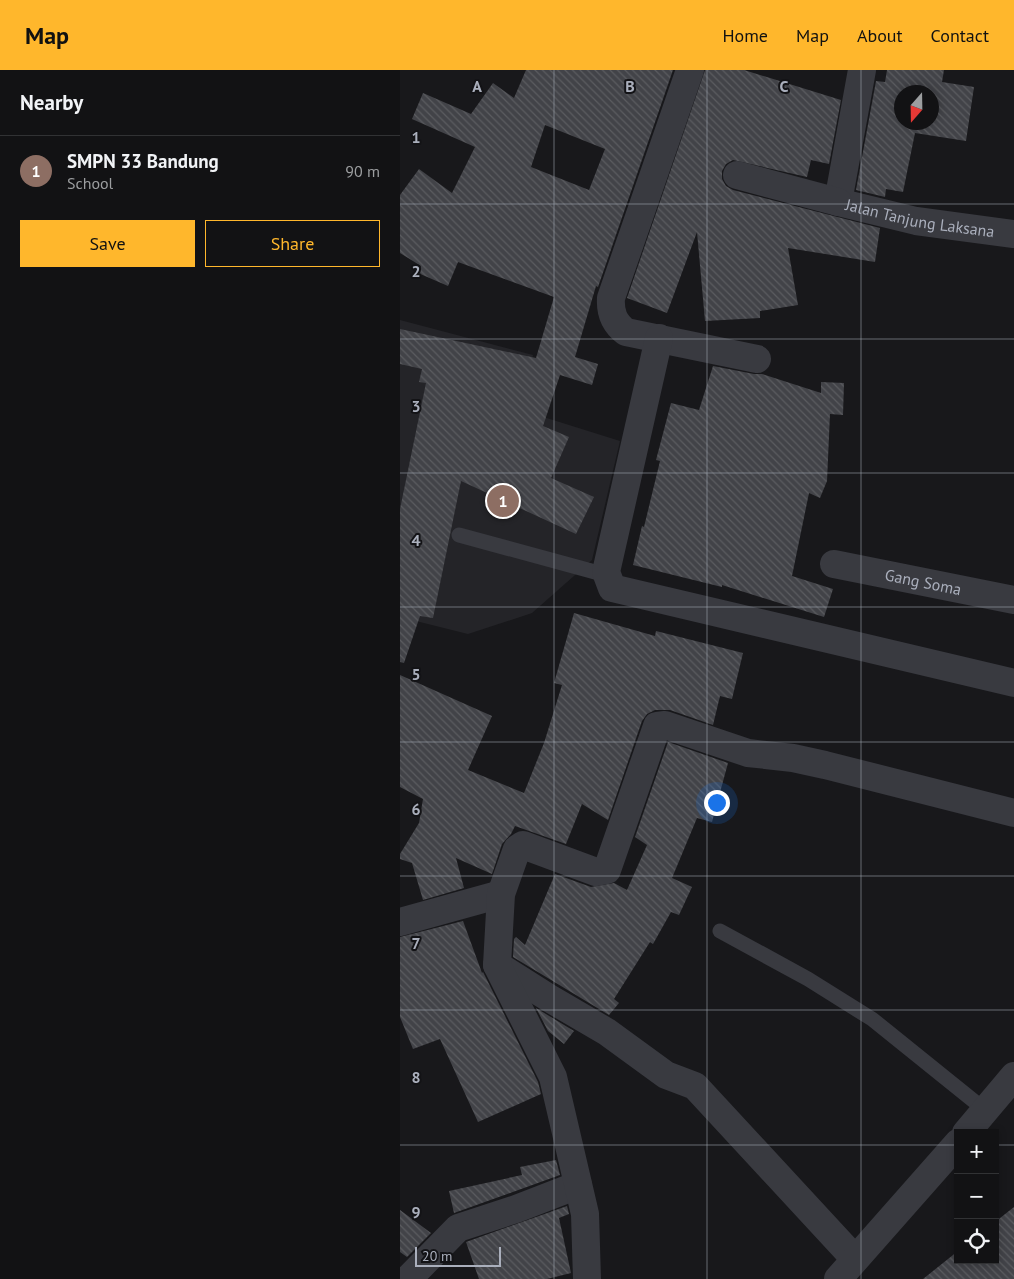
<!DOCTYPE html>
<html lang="en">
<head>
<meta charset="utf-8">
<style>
	:root { --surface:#121214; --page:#1f2022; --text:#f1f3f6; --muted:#9c9ea0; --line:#313234; --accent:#ffb72c }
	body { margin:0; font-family:"PT Sans",sans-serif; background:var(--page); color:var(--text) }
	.controls { position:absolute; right:15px; bottom:15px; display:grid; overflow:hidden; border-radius:0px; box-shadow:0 2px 8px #0003 }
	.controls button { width:45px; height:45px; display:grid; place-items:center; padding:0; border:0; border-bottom:1px solid var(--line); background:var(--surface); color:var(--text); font:25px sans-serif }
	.compass { position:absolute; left:494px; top:15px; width:45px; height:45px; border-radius:50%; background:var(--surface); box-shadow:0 2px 8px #0003; rotate:200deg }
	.scale { position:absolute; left:15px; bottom:12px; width:86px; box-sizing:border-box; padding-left:5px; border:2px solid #aaafbc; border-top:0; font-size:14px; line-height:18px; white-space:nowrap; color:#aaafbc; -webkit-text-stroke:4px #131316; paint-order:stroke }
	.you { position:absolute; left:316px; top:732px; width:18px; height:18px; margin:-12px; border:4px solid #fff; border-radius:50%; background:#1a73e8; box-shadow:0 0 0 8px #1a73e833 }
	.badge { display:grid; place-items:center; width:32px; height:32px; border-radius:50%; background:var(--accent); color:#fff; font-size:16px; font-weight:700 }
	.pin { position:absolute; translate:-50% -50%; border:2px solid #fff; box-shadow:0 1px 5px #0006 }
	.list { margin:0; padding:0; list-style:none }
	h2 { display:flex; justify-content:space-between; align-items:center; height:65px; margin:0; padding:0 20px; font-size:21px }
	h2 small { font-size:16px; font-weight:400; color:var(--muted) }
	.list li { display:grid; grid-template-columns:32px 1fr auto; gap:15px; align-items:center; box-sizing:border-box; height:70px; padding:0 20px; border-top:1px solid var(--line) }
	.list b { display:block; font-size:19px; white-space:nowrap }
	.list p { margin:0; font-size:16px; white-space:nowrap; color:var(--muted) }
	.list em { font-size:16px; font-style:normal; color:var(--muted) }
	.actions { display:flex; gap:10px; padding:15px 20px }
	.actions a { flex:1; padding:11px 0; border:1px solid var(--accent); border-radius:0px; text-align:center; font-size:18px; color:var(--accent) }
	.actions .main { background:var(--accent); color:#111 }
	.icon { flex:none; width:28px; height:28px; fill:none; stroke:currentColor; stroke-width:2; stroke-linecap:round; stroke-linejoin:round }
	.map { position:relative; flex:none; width:614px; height:1209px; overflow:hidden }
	header { display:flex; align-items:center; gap:30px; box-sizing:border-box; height:70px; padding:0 25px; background:var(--accent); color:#111 }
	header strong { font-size:24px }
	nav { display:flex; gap:28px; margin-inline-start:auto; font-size:18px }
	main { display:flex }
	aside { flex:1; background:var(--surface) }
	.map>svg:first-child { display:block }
</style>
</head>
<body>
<header>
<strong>Map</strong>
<nav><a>Home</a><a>Map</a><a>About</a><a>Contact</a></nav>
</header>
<main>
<aside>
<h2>Nearby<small></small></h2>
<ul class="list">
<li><span class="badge" style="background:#8d6e63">1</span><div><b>SMPN 33 Bandung</b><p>School</p></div><em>90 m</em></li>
</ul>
<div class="actions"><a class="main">Save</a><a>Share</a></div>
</aside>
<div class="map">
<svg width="614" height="1209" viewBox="0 0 614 1209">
	<defs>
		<pattern id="building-back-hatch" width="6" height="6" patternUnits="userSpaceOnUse" patternTransform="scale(1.25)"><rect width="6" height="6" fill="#424348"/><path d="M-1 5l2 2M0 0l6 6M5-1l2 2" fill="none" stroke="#5b5c60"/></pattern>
	</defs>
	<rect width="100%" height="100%" fill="#18181b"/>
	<path fill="#242428" d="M0 250 133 285 118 339 220 371 192 490 132 543 68 564 0 547Z"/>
	<path fill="url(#building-back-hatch)" fill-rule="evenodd" d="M126 0H273L198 217 196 216 175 287 198 294 192 315 160 305 143 356 169 367 151 408 194 427 176 464 61 411 33 548 20 546 4 593 0 592V439L26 313 19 312 22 299 0 294V259L136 288 154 227 58 192 48 216 18 203 21 196 0 183V125L19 99 52 123 75 77 12 49 23 23 71 44 93 13 114 28ZM145 55 205 79 189 120 131 97Z
		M305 0H344L441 30 429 94 411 90 407 107 333 90 326 94 322 101V109L326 116 333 120 480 158 475 192 388 178 398 235 360 241V248L305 251 297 162 267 243 227 228Z
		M487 0H544L542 12 574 17 566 71 515 63 503 122 486 119 485 127 456 120 476 11 485 12ZM502 22H532V52H502Z
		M313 296 354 304H362L421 323V312L444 313 443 345 430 344 427 411 420 428 409 423 392 506 433 519 424 547 322 515V517L233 495 242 456 244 457 260 391 256 390 271 333 299 340Z
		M174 543 255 566 256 561 343 583 332 629 320 626 313 655 270 640H255L247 644 242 651 208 750 182 734 166 774 115 756 111 764 102 774 92 804 56 788 64 818 23 830 12 793 0 789V784L19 753 23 729 0 717V605L92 646 68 700 124 723 144 673 162 615 154 613Z
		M268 672 328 693 312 752 297 748 272 808 292 817 279 845 271 842 253 874 250 872 214 929 219 933 209 945 113 887 114 869 116 867 125 875 155 804 191 817 214 813 227 820 247 775 235 767Z
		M63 851 82 903 83 902 138 1012 141 1024 78 1052 40 969 13 979 0 947V867Z
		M136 938 174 961 164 974 148 961Z
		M156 1090 160 1105 54 1143 49 1121 122 1105 120 1097Z
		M167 1136 169 1144 159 1148 171 1203 147 1209H79L66 1172Z
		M614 1137V1209H523L558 1181V1190H595V1152Z
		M0 1140 31 1163 7 1187 0 1182Z"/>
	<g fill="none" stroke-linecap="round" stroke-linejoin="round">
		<path stroke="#393a40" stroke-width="15" d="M59 465 206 505
			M320 861 408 909 472 949 585 1040"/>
		<g stroke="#393a40" stroke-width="28">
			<path d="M290 0 211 228C210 243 214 253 226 262L357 289"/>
			<path id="s1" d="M462 0 438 132 516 151 614 164"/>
			<path d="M337 105 438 132"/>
			<path d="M259 268 206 502 212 518 614 613"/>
			<path id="s2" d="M434 494 614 530"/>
			<path d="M0 852 101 824"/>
			<path d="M97 895 149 928 207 962 266 1005 295 1016 455 1189"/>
			<path d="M566 1063 614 1006"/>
			<path d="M8 1209 58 1158 116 1139 178 1115"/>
			<path d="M187 1209 185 1144 153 1007 97 895 101 824 117 779 123 775 196 802 207 800 257 656 265 655 348 683 393 688 425 695 614 743"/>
			<path d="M438 1209 558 1073"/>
		</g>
	</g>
	<path fill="none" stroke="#aaafbc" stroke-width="1" stroke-opacity="0.55" d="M154 0V1209M307 0V1209M461 0V1209M0 134H614M0 269H614M0 403H614M0 537H614M0 672H614M0 806H614M0 940H614M0 1075H558M595 1075H614"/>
	<g text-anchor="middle" stroke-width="4" stroke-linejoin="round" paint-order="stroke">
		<g font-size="16" fill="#aaafbc" stroke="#131316">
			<text dy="6" stroke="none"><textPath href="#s1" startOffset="218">Jalan Tanjung Laksana</textPath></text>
			<text dy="6" stroke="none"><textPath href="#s2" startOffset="91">Gang Soma</textPath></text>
		</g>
	</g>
	<g font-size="16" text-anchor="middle" font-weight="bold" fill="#aaafbc" stroke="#131316" stroke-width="4" stroke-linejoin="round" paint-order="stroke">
		<text x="77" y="22">A</text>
		<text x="230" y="22">B</text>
		<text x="384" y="22">C</text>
		<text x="16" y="73">1</text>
		<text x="16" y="207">2</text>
		<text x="16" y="342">3</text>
		<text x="16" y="476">4</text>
		<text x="16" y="610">5</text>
		<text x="16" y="745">6</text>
		<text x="16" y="879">7</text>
		<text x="16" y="1013">8</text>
		<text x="16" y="1148">9</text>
	</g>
</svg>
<div class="controls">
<button>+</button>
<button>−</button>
<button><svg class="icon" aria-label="locate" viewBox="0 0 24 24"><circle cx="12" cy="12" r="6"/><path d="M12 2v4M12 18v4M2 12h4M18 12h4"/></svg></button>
</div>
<svg class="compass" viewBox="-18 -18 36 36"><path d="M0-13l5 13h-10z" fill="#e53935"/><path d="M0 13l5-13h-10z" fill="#9c9ea0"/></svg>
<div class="scale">20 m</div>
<div class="you"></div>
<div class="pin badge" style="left:103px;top:431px;background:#8d6e63">1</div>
</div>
</main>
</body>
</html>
